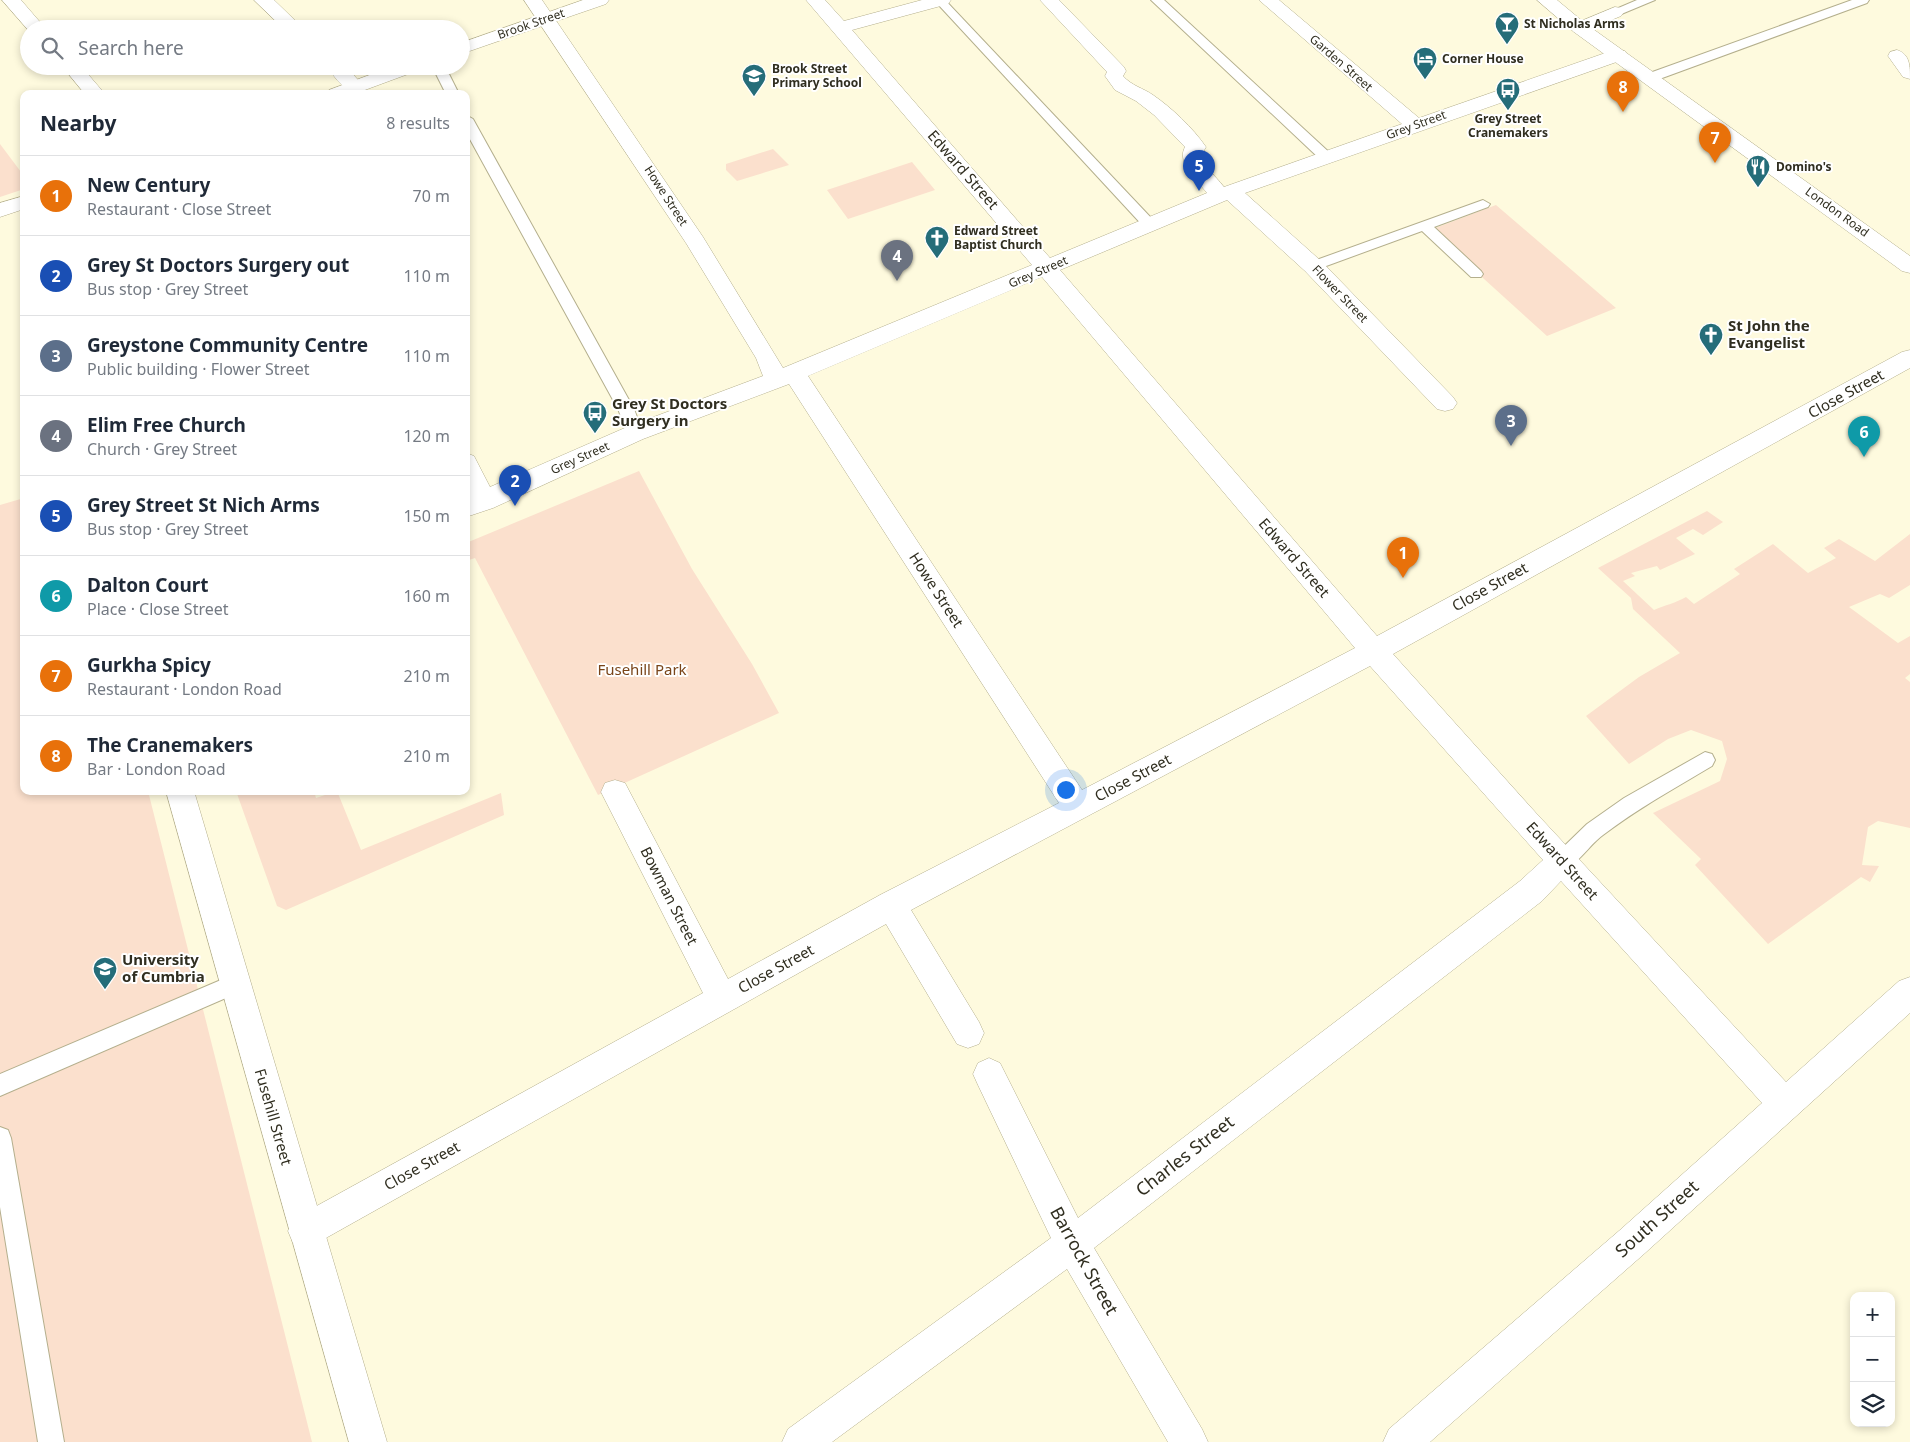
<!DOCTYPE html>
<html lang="en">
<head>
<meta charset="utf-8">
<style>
	:root { --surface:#fff; --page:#f6f6f7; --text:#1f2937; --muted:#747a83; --line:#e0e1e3; --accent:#ea580c }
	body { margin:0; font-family:"Noto Sans",sans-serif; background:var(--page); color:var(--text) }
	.controls { position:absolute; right:15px; bottom:15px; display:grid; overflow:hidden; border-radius:10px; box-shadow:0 2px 8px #0003 }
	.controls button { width:45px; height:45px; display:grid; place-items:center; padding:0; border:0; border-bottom:1px solid var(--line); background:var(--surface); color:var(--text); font:25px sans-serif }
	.you { position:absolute; left:1065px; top:789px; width:18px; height:18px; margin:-12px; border:4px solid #fff; border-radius:50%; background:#1a73e8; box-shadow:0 0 0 8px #1a73e833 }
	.badge { display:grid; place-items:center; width:32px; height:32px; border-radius:50%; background:var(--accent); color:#fff; font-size:16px; font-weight:700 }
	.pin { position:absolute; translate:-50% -41px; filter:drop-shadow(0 1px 2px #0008) }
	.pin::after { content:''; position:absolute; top:26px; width:18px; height:15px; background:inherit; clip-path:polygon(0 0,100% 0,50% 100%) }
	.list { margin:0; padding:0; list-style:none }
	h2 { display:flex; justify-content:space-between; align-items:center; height:65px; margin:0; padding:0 20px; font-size:21px }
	h2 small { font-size:16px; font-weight:400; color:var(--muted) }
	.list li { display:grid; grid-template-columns:32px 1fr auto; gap:15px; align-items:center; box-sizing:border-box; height:80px; padding:0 20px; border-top:1px solid var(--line) }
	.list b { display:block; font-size:19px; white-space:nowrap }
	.list p { margin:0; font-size:16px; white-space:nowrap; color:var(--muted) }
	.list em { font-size:16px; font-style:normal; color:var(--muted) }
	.icon { flex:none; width:28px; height:28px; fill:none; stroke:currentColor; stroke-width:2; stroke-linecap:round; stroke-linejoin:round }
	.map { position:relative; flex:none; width:1910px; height:1442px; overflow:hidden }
	.search { position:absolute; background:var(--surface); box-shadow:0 2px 8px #0003; left:20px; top:20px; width:450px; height:55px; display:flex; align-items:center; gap:12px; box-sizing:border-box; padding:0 18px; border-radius:28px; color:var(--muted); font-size:19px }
	.panel { position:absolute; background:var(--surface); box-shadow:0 2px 8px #0003; left:20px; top:90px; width:450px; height:705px; border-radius:10px }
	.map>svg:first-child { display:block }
</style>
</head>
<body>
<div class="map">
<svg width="1910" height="1442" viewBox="0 0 1910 1442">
	<rect width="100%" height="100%" fill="#fefade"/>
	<path fill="#fbe0cd" d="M0 144 24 176V189L0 197Z
		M773 149 789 165 737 181 726 170V164Z
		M912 162 935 190 848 219 827 190Z
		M1496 205 1616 308 1547 336 1430 230Z
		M639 471 692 569 752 664 779 713 598 795 475 558 466 561V543Z
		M24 498V791H148L312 1442H0V505Z
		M1707 511 1723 522 1703 535 1693 529 1676 538 1695 554 1660 570 1657 566 1631 573 1635 576 1623 581 1654 610C1665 605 1676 603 1686 597L1694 604 1740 574 1734 569 1773 544 1808 573 1836 558 1824 548 1839 539 1875 561 1910 534V585L1889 598 1880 594 1849 607 1898 643 1910 636V674L1905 678 1910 682V828L1878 821 1868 827 1862 865 1879 866 1870 882 1861 877 1768 944 1695 865 1701 859 1653 813 1720 781 1727 759 1722 741 1691 730 1668 739 1629 764 1586 716 1639 677 1680 653 1633 609 1631 598 1598 568Z
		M236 791H314L316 798 337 791 361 850 501 793 504 815 286 910 277 906Z"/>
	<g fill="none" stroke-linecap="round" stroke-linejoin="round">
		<defs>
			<path id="service" d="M934 0H945L1155 222 1157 225 1155 228H1145Z
				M1151 0H1164L1331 154 1333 157 1331 160H1321Z
				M1637 0H1655L1619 15 1615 16 1609 12Z
				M1852 0H1869L1867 3 1654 81H1644L1643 78 1644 75Z
				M432 66H445L459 94H446Z
				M466 115 473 119 634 409 643 433 641 437H629L618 409 466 132Z
				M1483 200 1490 204 1488 207 1434 227 1481 271 1483 274 1481 277H1471L1422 231 1318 269 1313 271 1306 266 1308 263Z
				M1705 752 1712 754 1715 760 1712 766C1675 788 1637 809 1603 835 1589 845 1579 864 1562 870L1555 867 1552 861 1555 855 1587 824 1624 798Z
				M235 974 242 977 246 984 242 991 0 1096V1074Z
				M0 1127 8 1130 11 1138 64 1442H38L0 1207Z"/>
			<path id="pedestrian" d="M1615 7 1621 8 1624 12 1621 16 1580 33 1574 32 1571 28 1574 24Z"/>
			<path id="minor" d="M2 0H21L46 29H29V31Z
				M254 0H274L304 29H284Z
				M524 0H542L703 237 783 368 1032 265 806 0H825L844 21 922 0H951L948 4 852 30 1050 258 1207 193C1198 181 1176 163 1185 147L1154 115 1136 101 1115 90 1105 76 1107 72 1040 0H1059L1124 67 1126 71 1123 76C1132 86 1143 88 1153 95 1172 108 1193 128 1206 147 1196 161 1216 176 1224 187L1402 124 1259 0H1279L1419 118 1611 51H1625L1627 55 1625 59 1245 193 1321 261 1453 397 1457 403 1453 409 1445 411 1437 409 1305 271 1227 200 1060 270 1377 636 1902 352 1910 350V368L1393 654 1536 813 1786 1082 1899 981 1910 977V1013L1644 1254 1430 1442H1383L1389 1429 1620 1230 1762 1103 1561 881 1542 901 1094 1248 1202 1429 1208 1442H1168L1067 1269 832 1442H782L788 1429 1051 1238 978 1085 973 1074 978 1063 989 1058 1000 1063 1078 1218 1520 881 1543 860 1370 666 911 910 979 1022 984 1033 979 1044 968 1048 957 1044 886 924 317 1243 305 1248 293 1243 288 1231 293 1219 703 993 601 792 605 783 615 780 625 783 728 979 880 895 1059 803 789 384 643 439 493 508 466 517V497L469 496 466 489V453L474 456 490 487 627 427 763 376 756 358 686 243ZM1042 277 1355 648 1082 790 808 376Z
				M1897 50C1910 54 1910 66 1910 79L1903 77 1888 56 1890 52Z
				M62 66H81L105 94H85Z
				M327 66H346L364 87 362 91C346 95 335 78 327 66Z"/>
			<path id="tertiary" d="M583 0H609L606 4 461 54V43Z
				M394 66H421L419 70 354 94H327L329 90Z
				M24 196V209L0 217V203Z
				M166 791H194L387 1442H349Z"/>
			<path id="primary" d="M1537 0H1557L1586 24 1910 256V273L1902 271 1574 32Z"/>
		</defs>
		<use href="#service" stroke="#b4af8d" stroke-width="2"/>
		<use href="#pedestrian" stroke="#b4af8d" stroke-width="1"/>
		<use href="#minor" stroke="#b4af8d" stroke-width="1"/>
		<use href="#tertiary" stroke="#b4af8d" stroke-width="1"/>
		<use href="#primary" stroke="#b4af8d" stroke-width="1"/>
		<use href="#service" fill="#fff" fill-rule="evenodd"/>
		<use href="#pedestrian" fill="#fff" fill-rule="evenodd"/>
		<use href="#minor" fill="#fff" fill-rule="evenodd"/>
		<use href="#tertiary" fill="#fff" fill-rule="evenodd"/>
		<use href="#primary" fill="#fff" fill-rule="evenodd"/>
	</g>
	<defs>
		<symbol id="bar-pin" viewBox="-11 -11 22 30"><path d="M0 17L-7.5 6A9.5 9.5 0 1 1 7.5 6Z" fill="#256d79" stroke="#fff"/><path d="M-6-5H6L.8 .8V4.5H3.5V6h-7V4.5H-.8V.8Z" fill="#fff"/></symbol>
		<symbol id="hotel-pin" viewBox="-11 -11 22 30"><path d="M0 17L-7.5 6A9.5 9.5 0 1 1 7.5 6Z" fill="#256d79" stroke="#fff"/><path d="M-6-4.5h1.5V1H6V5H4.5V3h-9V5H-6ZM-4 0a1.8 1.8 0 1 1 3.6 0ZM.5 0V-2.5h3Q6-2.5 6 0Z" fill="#fff"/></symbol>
		<symbol id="school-pin" viewBox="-11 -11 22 30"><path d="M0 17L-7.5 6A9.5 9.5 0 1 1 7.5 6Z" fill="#256d79" stroke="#fff"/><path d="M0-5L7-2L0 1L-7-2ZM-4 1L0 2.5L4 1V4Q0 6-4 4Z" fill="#fff"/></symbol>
		<symbol id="bus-pin" viewBox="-11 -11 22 30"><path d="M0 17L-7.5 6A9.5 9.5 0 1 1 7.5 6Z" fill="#256d79" stroke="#fff"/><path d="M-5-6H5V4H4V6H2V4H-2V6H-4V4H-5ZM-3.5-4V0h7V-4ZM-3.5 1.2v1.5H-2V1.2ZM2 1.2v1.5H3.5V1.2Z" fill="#fff"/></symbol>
		<symbol id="restaurant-pin" viewBox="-11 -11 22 30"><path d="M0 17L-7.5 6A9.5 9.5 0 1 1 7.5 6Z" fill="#256d79" stroke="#fff"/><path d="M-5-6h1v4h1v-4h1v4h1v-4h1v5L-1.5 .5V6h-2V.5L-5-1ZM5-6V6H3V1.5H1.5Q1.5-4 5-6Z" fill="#fff"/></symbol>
		<symbol id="church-pin" viewBox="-11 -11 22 30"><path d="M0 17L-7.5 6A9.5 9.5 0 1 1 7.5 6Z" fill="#256d79" stroke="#fff"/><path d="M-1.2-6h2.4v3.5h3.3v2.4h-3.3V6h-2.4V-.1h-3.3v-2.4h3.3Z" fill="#fff"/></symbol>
		<symbol id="university-pin" viewBox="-11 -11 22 30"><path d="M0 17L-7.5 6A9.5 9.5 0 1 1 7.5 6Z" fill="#256d79" stroke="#fff"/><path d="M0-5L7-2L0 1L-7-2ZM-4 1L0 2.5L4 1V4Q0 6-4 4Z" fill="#fff"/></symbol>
	</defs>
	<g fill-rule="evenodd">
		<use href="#bar-pin" x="1493" y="10" width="28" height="38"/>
		<use href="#hotel-pin" x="1411" y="45" width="28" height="38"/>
		<use href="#school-pin" x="740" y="62" width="28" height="38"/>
		<use href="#bus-pin" x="1494" y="76" width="28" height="38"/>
		<use href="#restaurant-pin" x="1744" y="153" width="28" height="38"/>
		<use href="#church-pin" x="923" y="224" width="28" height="38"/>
		<use href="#church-pin" x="1697" y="321" width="28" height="38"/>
		<use href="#bus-pin" x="581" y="399" width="28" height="38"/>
		<use href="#university-pin" x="91" y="955" width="28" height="38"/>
	</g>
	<g text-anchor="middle" stroke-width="4" stroke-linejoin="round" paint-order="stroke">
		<g font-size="12" fill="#302e20" stroke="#fff">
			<text transform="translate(531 24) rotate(-19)" y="4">Brook Street</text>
			<text transform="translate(1341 63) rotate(41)" y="4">Garden Street</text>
			<text transform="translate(1416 125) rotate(-20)" y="4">Grey Street</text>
			<text transform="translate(666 196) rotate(57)" y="4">Howe Street</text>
			<text transform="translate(1837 212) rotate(36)" y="4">London Road</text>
			<text transform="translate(1038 272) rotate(-23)" y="4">Grey Street</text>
			<text transform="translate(1340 294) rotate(46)" y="4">Flower Street</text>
			<text transform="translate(580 458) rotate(-24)" y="4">Grey Street</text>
		</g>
		<g font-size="12" font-weight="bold" fill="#302e20" stroke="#fff" text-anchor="start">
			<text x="1524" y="28">St Nicholas Arms</text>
			<text x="1442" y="63">Corner House</text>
			<text x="772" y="73">Brook Street<tspan x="772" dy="14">Primary School</tspan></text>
			<text x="1508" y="123" text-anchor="middle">Grey Street<tspan x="1508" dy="14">Cranemakers</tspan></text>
			<text x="1776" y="171">Domino's</text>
			<text x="954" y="235">Edward Street<tspan x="954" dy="14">Baptist Church</tspan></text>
		</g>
		<g font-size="15" fill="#302e20" stroke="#fff">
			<text transform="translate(963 170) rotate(49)" y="5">Edward Street</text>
			<text transform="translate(1846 394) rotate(-29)" y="5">Close Street</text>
			<text transform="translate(1294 558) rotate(49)" y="5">Edward Street</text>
			<text transform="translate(1490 587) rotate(-29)" y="5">Close Street</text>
			<text transform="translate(936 590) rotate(57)" y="5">Howe Street</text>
			<text transform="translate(1133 778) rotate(-28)" y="5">Close Street</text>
			<text transform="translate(1562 861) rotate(48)" y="5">Edward Street</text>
			<text transform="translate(669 896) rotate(63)" y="5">Bowman Street</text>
			<text transform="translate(776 969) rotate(-29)" y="5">Close Street</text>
			<text transform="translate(273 1117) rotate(74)" y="5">Fusehill Street</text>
			<text transform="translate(422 1166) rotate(-29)" y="5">Close Street</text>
		</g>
		<g font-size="15" font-weight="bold" fill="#302e20" stroke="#fff" text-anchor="start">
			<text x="1728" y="331">St John the<tspan x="1728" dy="17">Evangelist</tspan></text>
			<text x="612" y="409">Grey St Doctors<tspan x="612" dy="17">Surgery in</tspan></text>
			<text x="122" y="965">University<tspan x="122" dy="17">of Cumbria</tspan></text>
		</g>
		<g font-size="15" fill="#794519" stroke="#fff">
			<text x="642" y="675">Fusehill Park</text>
		</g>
		<g font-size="18" fill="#302e20" stroke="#fff">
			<text transform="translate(1185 1156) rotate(-38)" y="6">Charles Street</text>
			<text transform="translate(1657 1219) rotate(-42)" y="6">South Street</text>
			<text transform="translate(1084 1261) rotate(61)" y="6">Barrock Street</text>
		</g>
	</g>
</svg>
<div class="controls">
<button>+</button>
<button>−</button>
<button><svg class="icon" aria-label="layers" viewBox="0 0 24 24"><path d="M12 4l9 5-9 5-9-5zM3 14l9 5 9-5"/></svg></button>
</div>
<div class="you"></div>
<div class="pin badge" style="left:1403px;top:578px;background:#e8710a">1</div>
<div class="pin badge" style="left:515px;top:506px;background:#1a4fb4">2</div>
<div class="pin badge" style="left:1511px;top:446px;background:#5c6f8a">3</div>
<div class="pin badge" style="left:897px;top:281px;background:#6b7280">4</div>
<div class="pin badge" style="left:1199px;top:191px;background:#1a4fb4">5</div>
<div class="pin badge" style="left:1864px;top:457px;background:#0f9aa8">6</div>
<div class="pin badge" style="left:1715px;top:163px;background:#e8710a">7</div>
<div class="pin badge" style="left:1623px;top:112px;background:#e8710a">8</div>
<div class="search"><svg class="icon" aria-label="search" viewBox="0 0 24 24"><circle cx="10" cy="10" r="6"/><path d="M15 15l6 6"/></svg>Search here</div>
<section class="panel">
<h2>Nearby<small>8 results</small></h2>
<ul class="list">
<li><span class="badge" style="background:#e8710a">1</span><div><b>New Century</b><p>Restaurant · Close Street</p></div><em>70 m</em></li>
<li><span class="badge" style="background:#1a4fb4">2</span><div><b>Grey St Doctors Surgery out</b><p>Bus stop · Grey Street</p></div><em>110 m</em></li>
<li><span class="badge" style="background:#5c6f8a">3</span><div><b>Greystone Community Centre</b><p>Public building · Flower Street</p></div><em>110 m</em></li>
<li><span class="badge" style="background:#6b7280">4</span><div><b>Elim Free Church</b><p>Church · Grey Street</p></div><em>120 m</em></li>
<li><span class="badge" style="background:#1a4fb4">5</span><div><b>Grey Street St Nich Arms</b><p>Bus stop · Grey Street</p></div><em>150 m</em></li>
<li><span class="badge" style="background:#0f9aa8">6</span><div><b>Dalton Court</b><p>Place · Close Street</p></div><em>160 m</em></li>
<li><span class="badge" style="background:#e8710a">7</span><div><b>Gurkha Spicy</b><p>Restaurant · London Road</p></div><em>210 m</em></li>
<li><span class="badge" style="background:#e8710a">8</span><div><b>The Cranemakers</b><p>Bar · London Road</p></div><em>210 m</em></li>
</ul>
</section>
</div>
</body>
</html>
